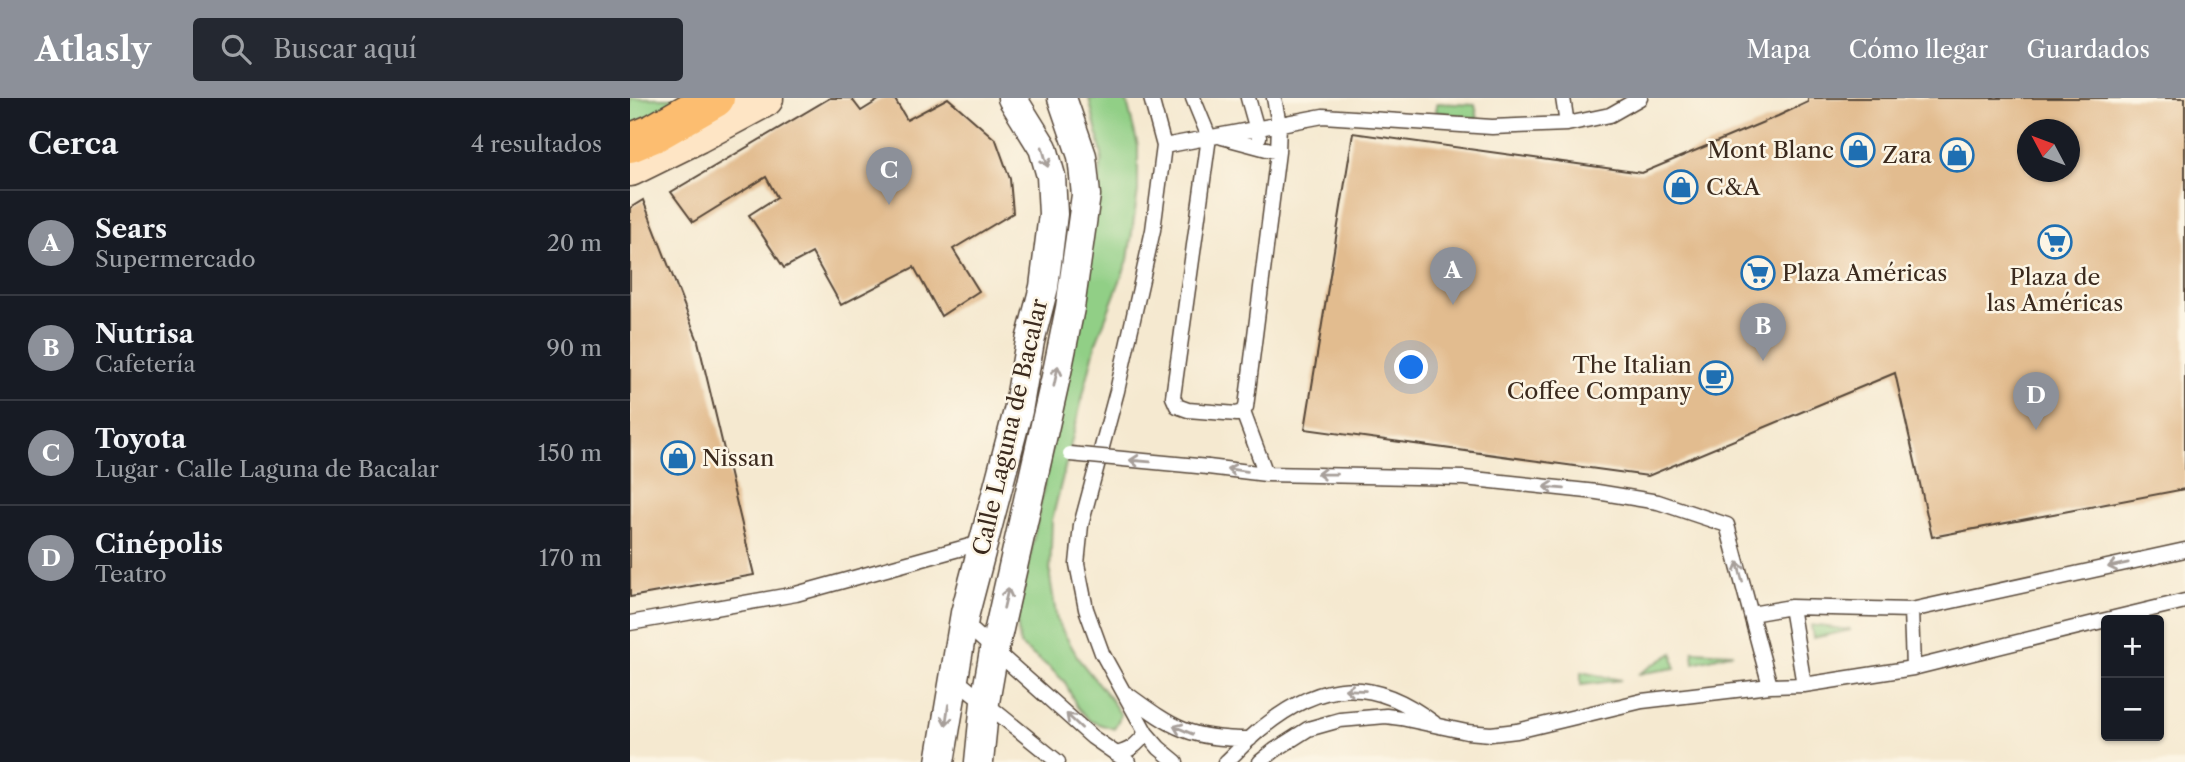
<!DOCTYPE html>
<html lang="es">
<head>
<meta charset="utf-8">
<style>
	:root { --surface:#171b24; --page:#242831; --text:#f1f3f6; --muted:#9ea1a6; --line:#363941; --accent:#8c9099 }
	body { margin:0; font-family:"Libre Caslon Text",serif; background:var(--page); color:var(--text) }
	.controls { position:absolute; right:21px; bottom:21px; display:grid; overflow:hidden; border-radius:7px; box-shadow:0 2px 5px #0004 }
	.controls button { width:63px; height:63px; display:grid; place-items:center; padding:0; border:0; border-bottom:2px solid var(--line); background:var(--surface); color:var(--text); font:35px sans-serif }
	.compass { position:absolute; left:1387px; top:21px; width:63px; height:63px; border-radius:50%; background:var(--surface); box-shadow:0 2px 5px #0004; rotate:311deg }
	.you { position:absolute; left:782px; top:270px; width:24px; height:24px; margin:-18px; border:5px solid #fff; border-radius:50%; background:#1a73e8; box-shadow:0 0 0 10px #1a73e833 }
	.badge { display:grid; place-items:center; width:46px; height:46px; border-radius:50%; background:var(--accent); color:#fff; font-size:23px; font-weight:700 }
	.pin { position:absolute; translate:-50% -58px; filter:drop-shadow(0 2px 4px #0008) }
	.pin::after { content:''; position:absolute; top:37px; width:24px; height:21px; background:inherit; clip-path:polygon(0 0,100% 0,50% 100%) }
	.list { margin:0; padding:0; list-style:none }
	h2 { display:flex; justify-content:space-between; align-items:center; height:91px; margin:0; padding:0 28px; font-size:30px }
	h2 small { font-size:23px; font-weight:400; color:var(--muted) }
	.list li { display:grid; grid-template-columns:46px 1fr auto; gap:21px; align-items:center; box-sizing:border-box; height:105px; padding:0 28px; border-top:2px solid var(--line) }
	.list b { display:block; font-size:26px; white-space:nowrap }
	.list p { margin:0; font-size:23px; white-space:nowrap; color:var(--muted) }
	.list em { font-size:23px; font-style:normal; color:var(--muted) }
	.icon { flex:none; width:38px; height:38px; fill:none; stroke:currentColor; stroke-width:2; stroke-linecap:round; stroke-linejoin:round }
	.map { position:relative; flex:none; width:1555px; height:664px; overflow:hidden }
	header { display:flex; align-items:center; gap:42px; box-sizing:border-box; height:98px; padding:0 35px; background:var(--accent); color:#fff }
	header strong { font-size:33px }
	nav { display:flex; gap:38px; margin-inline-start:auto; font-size:24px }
	.search { width:490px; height:63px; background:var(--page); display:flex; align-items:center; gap:18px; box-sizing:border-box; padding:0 24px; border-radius:7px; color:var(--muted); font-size:26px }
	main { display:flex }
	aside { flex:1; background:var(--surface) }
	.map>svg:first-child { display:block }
</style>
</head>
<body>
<header>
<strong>Atlasly</strong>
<div class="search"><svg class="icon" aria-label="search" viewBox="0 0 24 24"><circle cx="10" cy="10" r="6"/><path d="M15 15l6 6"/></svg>Buscar aquí</div>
<nav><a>Mapa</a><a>Cómo llegar</a><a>Guardados</a></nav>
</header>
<main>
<aside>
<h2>Cerca<small>4 resultados</small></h2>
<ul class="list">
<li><span class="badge">A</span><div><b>Sears</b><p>Supermercado</p></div><em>20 m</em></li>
<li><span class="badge">B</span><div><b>Nutrisa</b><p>Cafetería</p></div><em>90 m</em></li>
<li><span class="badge">C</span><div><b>Toyota</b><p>Lugar · Calle Laguna de Bacalar</p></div><em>150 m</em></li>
<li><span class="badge">D</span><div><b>Cinépolis</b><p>Teatro</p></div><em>170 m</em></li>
</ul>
</aside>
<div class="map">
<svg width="1555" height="664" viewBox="0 0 1555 664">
	<rect width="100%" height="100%" fill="#fcf5e5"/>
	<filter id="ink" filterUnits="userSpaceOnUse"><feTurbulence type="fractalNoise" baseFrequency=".0143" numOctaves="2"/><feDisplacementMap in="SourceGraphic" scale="14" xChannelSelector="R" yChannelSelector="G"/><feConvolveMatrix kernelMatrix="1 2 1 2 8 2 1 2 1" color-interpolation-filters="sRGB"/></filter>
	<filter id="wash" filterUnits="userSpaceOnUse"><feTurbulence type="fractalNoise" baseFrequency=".00686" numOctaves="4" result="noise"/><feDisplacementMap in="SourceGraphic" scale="28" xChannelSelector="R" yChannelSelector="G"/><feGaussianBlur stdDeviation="1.57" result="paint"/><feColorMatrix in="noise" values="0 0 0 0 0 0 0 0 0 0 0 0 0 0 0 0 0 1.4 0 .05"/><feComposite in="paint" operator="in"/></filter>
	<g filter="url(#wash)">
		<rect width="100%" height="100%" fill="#f5e9d0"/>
		<path fill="#91cf86" stroke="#667c52" stroke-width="2" d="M0 0H53L0 29Z
			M459 0H496L508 48V93L498 162 466 245 422 422 420 479 427 523 450 563 479 599 491 617 484 631 460 623 447 609 435 584 420 570 390 547 387 524 443 241 469 87 472 57Z
			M807 5 845 7 848 21 806 14Z
			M1181 527 1221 532 1183 540Z
			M1063 553 1103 555 1064 565Z
			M1043 555 1045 570 1008 576Z
			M951 574 991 582 951 587Z"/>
		<g id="blocks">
			<path fill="#e2bc8f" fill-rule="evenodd" d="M200 0H221L231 13 252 0H264L277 22 318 0 366 42 380 81 383 115 323 151 349 193 311 218 284 169 211 207 182 155 154 170 119 117 147 99 136 79 63 124 41 94Z
				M1178 0H1555V391L1302 439 1265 275 1018 378 675 331 723 35 1012 75 1148 18 1178 4ZM1398 32H1440V74H1398Z
				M13 102 68 243 124 477 0 499V110Z"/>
		</g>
	</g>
	<g filter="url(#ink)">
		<use href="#blocks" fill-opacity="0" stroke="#574739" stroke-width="2"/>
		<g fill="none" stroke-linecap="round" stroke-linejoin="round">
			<defs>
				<path id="lane" d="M521 0 534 48 523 132 487 293 451 427 447 466 456 511 472 555 516 635 529 650 546 664
					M563 0 579 39 543 299 547 308 558 312 607 316 613 314 616 309 648 54 649 26 644 0
					M618 0 629 39
					M933 0 937 26
					M592 39 648 54
					M534 48 693 18 862 29 937 26 980 17 1010 0
					M613 314 636 376
					M578 369 636 376 834 380 967 394 1028 404 1097 427 1140 588
					M1161 509 1174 587
					M1281 512 1283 570
					M1121 516 1161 509 1281 512 1555 452
					M1476 522 1555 503
					M0 525 166 496 354 444
					M334 525 462 639 498 664
					M323 579 428 664
					M497 596C545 631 559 641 620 641
					M486 656C500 653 507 647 516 635
					M596 664C608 653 619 640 632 630 691 582 742 577 804 625
					M630 664 645 652 678 631 710 622 756 618 771 620 837 634 861 636 887 633 1012 603 1140 588 1174 587 1283 570 1476 522"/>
				<path id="street" d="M310 664 335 515 388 313 400 243 414 189 423 116 421 78 413 50 382 0
					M349 664 355 604 364 553 427 274 440 210 456 97 452 58 432 0"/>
				<path id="secondary" d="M0 69 67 36 134 0"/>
				<path id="highway" d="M0 45 24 35 85 0"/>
			</defs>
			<use href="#lane" stroke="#574739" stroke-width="17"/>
			<use href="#street" stroke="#574739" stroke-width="31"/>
			<use href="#secondary" stroke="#574739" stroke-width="41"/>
			<use href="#highway" stroke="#574739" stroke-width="41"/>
			<use href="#lane" stroke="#fff" stroke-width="14"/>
			<use href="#street" stroke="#fff" stroke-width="28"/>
			<use href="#secondary" stroke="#fee5c5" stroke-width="38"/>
			<use href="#highway" stroke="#fcbd6f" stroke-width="38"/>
			<defs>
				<path id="lane-bridge" d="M440 356 578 369"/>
			</defs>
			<use href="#lane-bridge" stroke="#574739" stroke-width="17" stroke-linecap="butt"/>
			<use href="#lane-bridge" stroke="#fff" stroke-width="14"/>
		</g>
		<defs><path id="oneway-shaft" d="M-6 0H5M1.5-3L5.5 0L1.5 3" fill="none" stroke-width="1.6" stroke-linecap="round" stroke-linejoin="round" transform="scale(1.75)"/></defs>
		<g stroke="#a79f9a">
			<use href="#oneway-shaft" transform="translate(415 59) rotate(74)"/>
			<use href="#oneway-shaft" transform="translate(426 278) rotate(-78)"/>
			<use href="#oneway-shaft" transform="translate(510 363) rotate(-175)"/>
			<use href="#oneway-shaft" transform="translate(607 372) rotate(-173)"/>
			<use href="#oneway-shaft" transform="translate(697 376) rotate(-179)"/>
			<use href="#oneway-shaft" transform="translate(924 390) rotate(-175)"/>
			<use href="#oneway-shaft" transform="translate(1488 467) rotate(168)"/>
			<use href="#oneway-shaft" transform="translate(1110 474) rotate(-105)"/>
			<use href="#oneway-shaft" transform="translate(376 500) rotate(-77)"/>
			<use href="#oneway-shaft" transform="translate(725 592) rotate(-177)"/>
			<use href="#oneway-shaft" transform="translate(317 617) rotate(98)"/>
			<use href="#oneway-shaft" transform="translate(444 623) rotate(-137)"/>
			<use href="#oneway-shaft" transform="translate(553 632) rotate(-157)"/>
		</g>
	</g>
	<defs>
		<symbol id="shop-ring" viewBox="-11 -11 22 22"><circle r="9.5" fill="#fcf5e5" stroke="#1f6fb2" stroke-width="1.5"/><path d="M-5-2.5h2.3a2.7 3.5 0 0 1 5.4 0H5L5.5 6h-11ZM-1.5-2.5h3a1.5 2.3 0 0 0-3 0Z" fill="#1f6fb2"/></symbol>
		<symbol id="supermarket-ring" viewBox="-11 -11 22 22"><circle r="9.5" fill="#fcf5e5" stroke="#1f6fb2" stroke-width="1.5"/><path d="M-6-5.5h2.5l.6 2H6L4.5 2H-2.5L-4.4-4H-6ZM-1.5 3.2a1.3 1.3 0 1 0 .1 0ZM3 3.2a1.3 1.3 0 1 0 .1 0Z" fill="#1f6fb2"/></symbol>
		<symbol id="cafe-ring" viewBox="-11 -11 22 22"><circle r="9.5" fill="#fcf5e5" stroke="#1f6fb2" stroke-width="1.5"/><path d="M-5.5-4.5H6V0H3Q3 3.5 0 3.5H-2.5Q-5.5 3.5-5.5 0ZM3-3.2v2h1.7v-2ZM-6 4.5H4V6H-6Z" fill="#1f6fb2"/></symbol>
	</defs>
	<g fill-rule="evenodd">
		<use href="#shop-ring" x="1209" y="33" width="38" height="38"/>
		<use href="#shop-ring" x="1308" y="38" width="38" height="38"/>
		<use href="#shop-ring" x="1032" y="70" width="38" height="38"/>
		<use href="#supermarket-ring" x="1406" y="125" width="38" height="38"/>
		<use href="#supermarket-ring" x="1109" y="156" width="38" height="38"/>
		<use href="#cafe-ring" x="1067" y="261" width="38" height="38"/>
		<use href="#shop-ring" x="29" y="341" width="38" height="38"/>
	</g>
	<g text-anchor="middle" stroke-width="5" stroke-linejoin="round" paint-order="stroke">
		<g font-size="23" fill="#3b2a1e" stroke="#fcf5e5" text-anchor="end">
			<text x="1204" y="60">Mont Blanc</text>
			<text x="1302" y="65">Zara</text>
			<text x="1076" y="97" text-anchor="start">C&amp;A</text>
			<text x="1152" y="183" text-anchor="start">Plaza Américas</text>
			<text x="1425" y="187" text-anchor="middle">Plaza de<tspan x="1425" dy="26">las Américas</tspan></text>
			<text x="1062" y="275">The Italian<tspan x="1062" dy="26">Coffee Company</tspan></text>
			<text x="72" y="368" text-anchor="start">Nissan</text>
		</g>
		<g font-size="23" fill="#3b2a1e" stroke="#fcf5e5">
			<text transform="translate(380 329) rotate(-77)" y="8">Calle Laguna de Bacalar</text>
		</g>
	</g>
</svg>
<div class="controls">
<button>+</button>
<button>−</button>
</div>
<svg class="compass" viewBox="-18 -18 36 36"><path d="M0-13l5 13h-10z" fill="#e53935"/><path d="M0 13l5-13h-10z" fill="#9ea1a6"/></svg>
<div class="you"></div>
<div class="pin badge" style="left:823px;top:207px">A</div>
<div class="pin badge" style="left:1133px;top:263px">B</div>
<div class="pin badge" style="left:259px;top:107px">C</div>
<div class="pin badge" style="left:1406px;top:332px">D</div>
</div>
</main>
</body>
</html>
